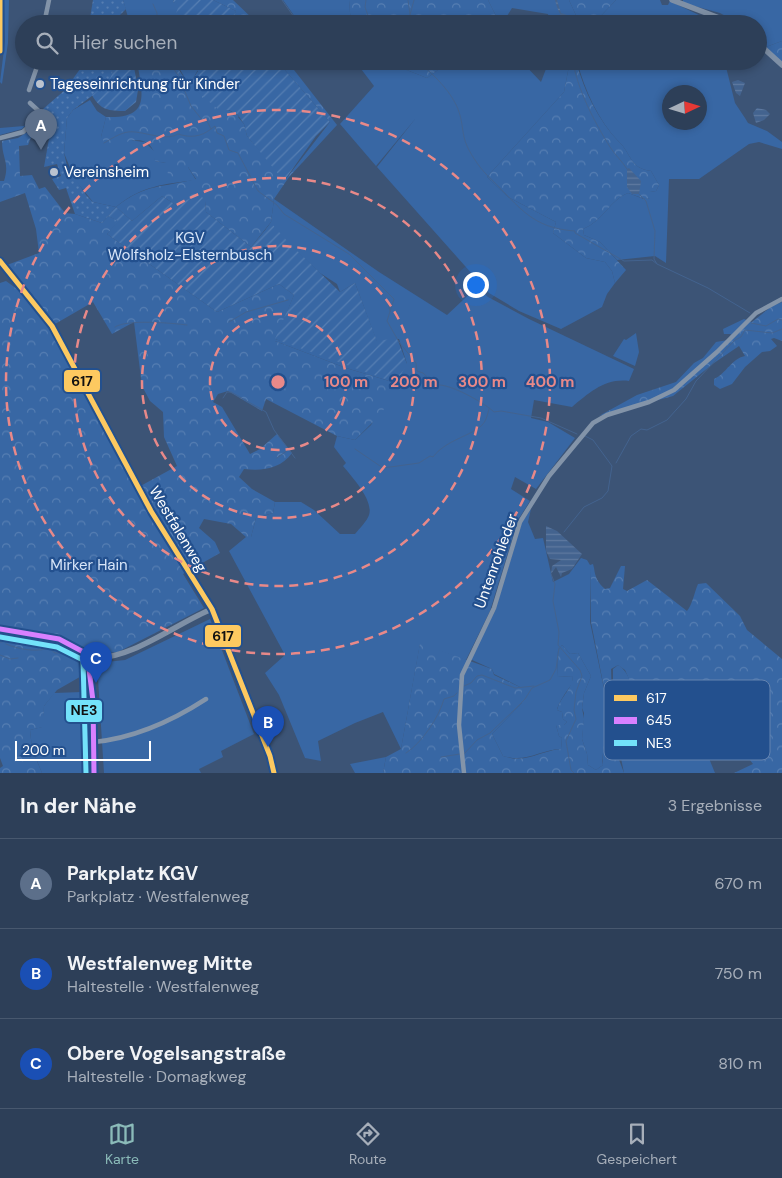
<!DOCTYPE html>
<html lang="de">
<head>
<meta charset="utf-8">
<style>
	:root { --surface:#2d3f58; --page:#394a61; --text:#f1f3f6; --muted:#a7afba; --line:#48586e; --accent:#8bbbb9 }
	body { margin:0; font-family:"DM Sans",sans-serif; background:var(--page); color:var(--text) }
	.compass { position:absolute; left:662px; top:85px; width:45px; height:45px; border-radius:50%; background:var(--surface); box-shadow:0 2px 8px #0003; rotate:86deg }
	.scale { position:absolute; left:15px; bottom:12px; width:136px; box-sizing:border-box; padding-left:5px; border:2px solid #fff; border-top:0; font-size:14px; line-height:18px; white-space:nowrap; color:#fff; -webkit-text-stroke:4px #23508e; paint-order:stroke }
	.you { position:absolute; left:475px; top:284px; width:18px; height:18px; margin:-12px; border:4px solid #fff; border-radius:50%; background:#1a73e8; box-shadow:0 0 0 8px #1a73e833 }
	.badge { display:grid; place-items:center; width:32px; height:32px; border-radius:50%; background:var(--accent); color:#fff; font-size:16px; font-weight:700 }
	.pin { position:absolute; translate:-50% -41px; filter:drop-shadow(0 1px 2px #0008) }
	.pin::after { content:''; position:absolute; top:26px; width:18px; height:15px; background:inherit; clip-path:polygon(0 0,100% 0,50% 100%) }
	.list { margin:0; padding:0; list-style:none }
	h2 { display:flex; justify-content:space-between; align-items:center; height:65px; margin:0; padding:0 20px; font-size:21px }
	h2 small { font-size:16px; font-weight:400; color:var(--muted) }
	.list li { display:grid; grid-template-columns:32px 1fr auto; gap:15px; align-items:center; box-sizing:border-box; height:90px; padding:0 20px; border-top:1px solid var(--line) }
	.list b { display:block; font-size:19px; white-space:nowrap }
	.list p { margin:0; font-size:16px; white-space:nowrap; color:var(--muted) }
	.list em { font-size:16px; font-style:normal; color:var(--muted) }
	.icon { flex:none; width:28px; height:28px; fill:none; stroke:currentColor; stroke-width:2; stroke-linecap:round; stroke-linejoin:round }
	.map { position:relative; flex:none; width:782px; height:773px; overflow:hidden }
	.search { position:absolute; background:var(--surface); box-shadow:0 2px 8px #0003; left:15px; right:15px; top:15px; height:55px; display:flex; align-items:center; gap:12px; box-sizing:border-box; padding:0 18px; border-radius:28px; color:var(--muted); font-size:19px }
	.sheet { height:335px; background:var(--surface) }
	nav { display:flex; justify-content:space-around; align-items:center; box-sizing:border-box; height:70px; border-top:1px solid var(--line); background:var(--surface); font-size:14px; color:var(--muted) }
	nav a { display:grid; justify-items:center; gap:2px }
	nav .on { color:var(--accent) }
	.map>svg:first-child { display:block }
</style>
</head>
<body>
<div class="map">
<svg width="782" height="773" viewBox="0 0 782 773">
	<defs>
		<pattern id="forest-crowns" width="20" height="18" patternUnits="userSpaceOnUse" patternTransform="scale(1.25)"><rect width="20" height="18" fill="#3867a4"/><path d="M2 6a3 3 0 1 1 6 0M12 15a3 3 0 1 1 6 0" fill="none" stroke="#567eb2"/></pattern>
		<pattern id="park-dots" width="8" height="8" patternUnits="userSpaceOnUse" patternTransform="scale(1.25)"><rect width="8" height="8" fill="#3867a4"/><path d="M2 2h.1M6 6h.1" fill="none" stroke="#567eb2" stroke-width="1.8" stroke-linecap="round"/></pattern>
		<pattern id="garden-furrows" width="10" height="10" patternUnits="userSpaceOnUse" patternTransform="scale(1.25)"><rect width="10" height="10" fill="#3867a4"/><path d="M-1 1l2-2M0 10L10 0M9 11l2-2" fill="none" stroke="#567eb2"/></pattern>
		<pattern id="water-rules" width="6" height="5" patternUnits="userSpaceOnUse" patternTransform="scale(1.25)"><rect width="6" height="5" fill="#43638f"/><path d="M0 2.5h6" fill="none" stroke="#5f7aa0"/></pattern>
	</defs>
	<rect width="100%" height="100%" fill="#3c5476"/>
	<path fill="#3867a4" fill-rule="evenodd" d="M4 0H9L8 43 2 84 0 82 5 41Z
		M123 0H174L173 2 179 4V24H154L149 18 141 24H130Z
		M283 0H349L351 24H300Z
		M488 0H569L580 24H550L548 14 512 8 502 24H494L498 20Z
		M616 0H660L662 5H668L670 1 703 17 719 18 731 24H593Z
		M683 0H782V41L766 47 758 39V24H740L720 13 683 3Z
		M175 61H187L198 70 189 85Z
		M355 61H384L427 78 450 61H521L541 82 549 61H570L564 92 487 177 508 197 556 222 553 233 586 258 605 262 612 271 615 283 607 294 602 307 561 329 519 311 489 293 377 167 416 118 376 166 340 124 374 86Z
		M577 61H727L725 63 735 103 745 118 748 123 767 131 782 142V149L759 142 749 144 699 179H669L666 263 655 256 617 260 600 242 584 235 583 229C603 221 610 200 628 193L644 199 650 198V192L656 191 659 185 651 171C629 168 632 154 619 142 598 120 585 91 577 61ZM670 92H700V122H670Z
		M90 100 97 111 106 117 101 137 121 143 128 140 145 142 154 151 155 161 188 167 196 180C164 184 141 186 116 207L93 202 75 180 64 153 67 118 73 110Z
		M38 113 22 129 0 135V128L24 126Z
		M274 199 379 272 447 315 477 287 488 297 529 319 634 369 629 381C605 378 589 393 572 407L534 400 531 418 548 422 575 438 536 489 515 477 511 489 530 501 518 520 490 611 466 660 420 644 401 749 383 712 355 723 318 741 321 761 305 758 279 695 265 673 285 655 229 551 246 537H251L256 518 273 513 275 502H301L314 510 340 534H355C360 528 367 521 369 515 374 500 351 476 343 466L346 463 334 447 337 436 355 440 371 425 396 383 346 368 275 341V339L334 357 359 343 407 364 399 339 377 342 355 283 340 292 337 284 320 273 288 243 262 235 271 222Z
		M636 333 639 352 635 366 613 356 624 339 626 340Z
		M531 509 528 522 535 539 543 538 553 582 569 574 581 558 587 560 590 565 593 564 594 568 591 569 590 622 607 703H611L612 718 607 722 602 761 603 765 596 770 588 765 587 754 582 739 584 713 582 708 584 693 591 676 578 653 570 654 562 645 558 651 557 677 573 676 572 684C568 689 558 703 557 710L562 712 563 719 567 722 564 725H556L559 736 562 738 561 749C539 750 527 763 503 756L492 734 522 703V688L494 674 492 669 470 659 495 611 522 522Z
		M210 619 254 734 221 751 223 757 199 769 201 773H104L97 663 125 660Z
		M618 665C631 673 631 689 639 701 651 718 683 756 706 751L715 773H624L613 718V669Z
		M82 692 83 726H89L90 773H42L32 749 30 730 42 727 44 706 54 693Z
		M386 757 383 773H355L350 764Z"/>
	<path fill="url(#forest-crowns)" d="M213 0H233L258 24 231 23 236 11Z
		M349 0H488L498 20 494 24H351Z
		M569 0H616L593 24H580Z
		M782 41V63L766 47Z
		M137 61H175C188 93 211 100 239 116L238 117 244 124 247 136 285 180 330 122 277 61H287L337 125 289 177 274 199 271 222 251 247 206 212 205 201 176 205 162 196 132 221 116 207C146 183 162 188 196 179L188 167 169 180 166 163 155 161C153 158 155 154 153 150 145 132 121 143 109 149L101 137 106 117C152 119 142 93 137 61Z
		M384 61H450L427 78Z
		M570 61H576C584 91 598 120 619 142 632 154 629 168 651 171L659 185 656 191 650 192 651 198 645 199 628 193C610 200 603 221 583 229L584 235 600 242 626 270 615 283 612 271 605 262 586 258 553 233 556 222 508 197 487 177 564 92Z
		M29 131 33 132 28 145 19 146 20 176 32 175 39 189 45 187 65 213 75 214 102 223 108 216 119 221 107 234 217 312 279 284 294 295 275 341 346 368 396 383 382 413 355 440 337 436 266 399 262 411 228 391 218 394 213 402 222 407 250 454 260 449 277 434 292 453C280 469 263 471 244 469L239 477 252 489 275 502 273 513 256 518 251 537H246L231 524 204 519 199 528 215 542 220 553 183 574 204 608 118 652 81 656 85 674 57 690 44 706 43 727 30 730 32 749 42 773H0V768L3 766 0 758V283L6 281 17 289 49 327 135 489 177 466 164 437 163 412 150 401 142 386 134 322 112 334 93 302 55 324 7 265 39 253 36 229 25 193 0 202V181H4C10 162 2 159 2 141L18 138Z
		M782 302V341L774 338 771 339 777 346 770 351 762 352 745 367 732 384 720 389 714 385V379C727 373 731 359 745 356L739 346 714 363 673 396 599 416 637 395 676 382 694 363 703 358 716 342 728 340 731 334H724L723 329 744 319 752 322 772 306Z
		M621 566H625L623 589 627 591 647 580 687 611C693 603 694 593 698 584L706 583 740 616 747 630 782 659V773H734L753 764C740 746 734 737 729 715L698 727 664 729 638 699 625 670 618 665 611 669 612 703H607L591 622V568H594C595 577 598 583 605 589L610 588Z
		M420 643 492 669 494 675 522 688V703L492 734 503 756C527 764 539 751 561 749L562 738 559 736 556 725H564L567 722 563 719 562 712 557 710C560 697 572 690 573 676L557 677 558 651 562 645 570 654 578 653 591 676 584 693 582 708 584 719 582 739 587 754 588 765 596 770 603 765C601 759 606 731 607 722L612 718 618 757 624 773H383L386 757 401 749Z"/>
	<path fill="url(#park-dots)" d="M93 0H123L126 9 119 16 118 24H89Z
		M82 61H114L112 78 108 84 73 110 67 118 64 153 67 166 86 195 93 202 116 207 102 223 75 214 66 188 59 190 52 179 61 176 57 164 44 167 50 133 43 131 42 136 30 129 44 114 43 109 65 90 80 69Z"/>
	<path fill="url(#garden-furrows)" d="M174 0H213L236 11 232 24H179L180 22 174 19 179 5 173 2Z
		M114 61H133L138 90 136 102 125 111C109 111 100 110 92 95 107 85 113 80 114 61Z
		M187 61H277L330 122 316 136 284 181 247 136 244 124 238 115 229 110H219L189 85 198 71Z
		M200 194 205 201 206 212 251 247 271 223 289 243 340 292 355 283 377 341 397 338 407 364 396 383 275 339 294 295 279 284 217 312 107 234 118 221 108 216 116 207 132 221 162 196 176 205Z"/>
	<path fill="url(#water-rules)" d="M555 0H557L561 13 573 17 576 24C563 24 558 12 555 0Z
		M738 80 745 83 740 96 736 93 732 82Z
		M757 108 766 110 770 114 764 120 756 123 753 113Z
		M629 168 641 181 639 194H632L627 187V169Z
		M546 526 557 531 582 554 572 569 562 573 561 577 556 567 551 574 552 566 561 560 550 559 546 551Z"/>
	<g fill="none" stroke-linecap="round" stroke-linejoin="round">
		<path stroke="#43638f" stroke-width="1" d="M282 0 299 24
			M366 0 365 7 371 24
			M408 0 410 14
			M153 4 157 13V24
			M564 18 565 24
			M411 24 410 15 414 0
			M168 61 178 75 191 106 203 121H207L211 129 215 126 217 133 224 136 229 150 238 153 258 191 277 205 284 214 349 254 394 299 387 321 399 342 416 363 417 371 423 373 436 385C450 383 486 404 494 412L501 411 541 418 577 434
			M416 61C432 72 453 93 459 112 463 123 462 135 467 146 472 157 482 171 491 179 520 207 531 228 575 231V233L624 261 652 260 657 264
			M573 61C577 89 595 123 610 147 615 155 622 161 627 169
			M104 143C111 139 120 133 128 132 141 130 165 142 178 134 190 138 201 137 211 129
			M639 194 646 201 655 231 654 259 657 264 708 288 750 313
			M388 302 390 311
			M229 322 246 312 288 300
			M751 323 766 326 778 319 782 320
			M115 327C126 319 172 323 187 325
			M223 398 227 392H231L266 412 274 430 295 458
			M355 449 383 468 419 463 430 456 433 457C447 438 478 435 485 421 487 417 488 413 489 409
			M277 458 288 450
			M616 463 631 436 641 429 647 430 667 420 686 399 696 381 735 340 741 337 745 330 772 333 782 329
			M564 532 584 507 602 498 608 491 612 466 593 440 585 436
			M551 574 555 584 553 601 559 632 558 645 580 670 582 676 576 692 574 710 576 719 566 741 571 770 574 773
			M0 642H2
			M6 644C18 649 33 652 46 649
			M49 648 55 653H64
			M0 655 10 659 18 658
			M464 686 471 683 477 676 482 675 515 688 534 686
			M406 753C422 743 439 717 444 699L454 696 457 693
			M464 754 477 740 490 733 513 711 525 699 532 688 550 680 556 669 559 648
			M441 757 460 754"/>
		<path stroke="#8394a9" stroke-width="4.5" d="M44 24 49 0
			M29 90 39 61
			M0 138 23 132 42 114 30 103
			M91 656 89 669 93 701 94 773
			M94 742C135 738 172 721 206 699
			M464 773 459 725 462 675 494 608 520 522 549 476 593 423 607 415 649 402 674 390 717 352 756 313 782 299"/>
		<path stroke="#7f90a6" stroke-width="5.5" d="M672 0 735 24
			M758 43 782 65
			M0 51V0
			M0 261 52 326 151 511 212 609 270 756 274 773
			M0 629C19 635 38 635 57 639 71 642 82 655 95 657 129 661 179 622 212 609"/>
		<defs>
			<path id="bus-1" d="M0 0V51
				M0 261 52 326 151 511 212 609 270 756 274 773"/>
			<path id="bus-2" d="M0 629 59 639 91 656
				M91 656 89 669 93 701 94 773"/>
			<path id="bus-3" d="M0 637 57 647 83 660 86 773"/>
		</defs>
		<use href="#bus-1" stroke="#23508e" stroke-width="9"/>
		<use href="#bus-2" stroke="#23508e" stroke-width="9"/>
		<use href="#bus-3" stroke="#23508e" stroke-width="9"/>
		<use href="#bus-1" stroke="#fdc960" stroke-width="5"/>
		<use href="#bus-2" stroke="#d880ff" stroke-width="5"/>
		<use href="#bus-3" stroke="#73e2fa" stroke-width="5"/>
	</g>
	<g fill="none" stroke="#e88989" stroke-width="2.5" stroke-dasharray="9 6">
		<circle cx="278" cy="382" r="68"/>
		<circle cx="278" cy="382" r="136"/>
		<circle cx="278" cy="382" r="204"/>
		<circle cx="278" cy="382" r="272"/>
	</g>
	<g fill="#bbc3cf" stroke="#23508e" stroke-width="2">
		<circle cx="40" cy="84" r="5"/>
		<circle cx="54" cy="172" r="5"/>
	</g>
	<g text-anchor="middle" stroke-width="4.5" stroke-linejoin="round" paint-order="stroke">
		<g font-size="15" fill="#fff" stroke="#23508e" text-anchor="start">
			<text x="50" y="89">Tageseinrichtung für Kinder</text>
			<text x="64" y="177">Vereinsheim</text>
		</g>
		<g font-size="15" fill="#d8e6f9" stroke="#23508e">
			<text x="190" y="243">KGV<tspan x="190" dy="17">Wolfsholz-Elsternbusch</tspan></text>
			<text x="89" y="570">Mirker Hain</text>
		</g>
		<g font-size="15" fill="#fff" stroke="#23508e">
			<text transform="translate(178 529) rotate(59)" y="5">Westfalenweg</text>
			<text transform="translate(496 561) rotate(-70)" y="5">Untenrohleder</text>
		</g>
	</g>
	<rect x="604" y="680" width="166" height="80" rx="8" fill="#23508e" stroke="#6584b0" stroke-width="1"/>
	<rect x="614" y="695" width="23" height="6" fill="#fdc960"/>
	<rect x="614" y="717" width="23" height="7" fill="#d880ff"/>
	<rect x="614" y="740" width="23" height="6" fill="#73e2fa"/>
	<g font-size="14" fill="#fff">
		<text x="646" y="703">617</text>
		<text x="646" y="725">645</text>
		<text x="646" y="748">NE3</text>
	</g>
	<circle cx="278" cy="382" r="8" fill="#e88989" stroke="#23508e" stroke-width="2.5"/>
	<g font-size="15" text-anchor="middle" font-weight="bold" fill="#e88989" stroke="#23508e" stroke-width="4.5" stroke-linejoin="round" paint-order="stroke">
		<text x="346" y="387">100 m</text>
		<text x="414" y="387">200 m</text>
		<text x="482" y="387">300 m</text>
		<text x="550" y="387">400 m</text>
	</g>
	<g stroke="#23508e" stroke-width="2">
		<rect x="63" y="369" width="38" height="24" rx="5" fill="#fdc960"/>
		<rect x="204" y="624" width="38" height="24" rx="5" fill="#fdc960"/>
		<rect x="65" y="699" width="38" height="24" rx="5" fill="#73e2fa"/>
	</g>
	<g font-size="14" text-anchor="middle" font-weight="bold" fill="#111">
		<text x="82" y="386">617</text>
		<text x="223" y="641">617</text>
		<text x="84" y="715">NE3</text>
	</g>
</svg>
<svg class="compass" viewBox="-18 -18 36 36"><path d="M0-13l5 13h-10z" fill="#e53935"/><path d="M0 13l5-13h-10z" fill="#a7afba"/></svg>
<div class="scale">200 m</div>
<div class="you"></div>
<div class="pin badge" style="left:41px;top:150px;background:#5c6f8a">A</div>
<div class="pin badge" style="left:268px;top:747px;background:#1a4fb4">B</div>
<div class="pin badge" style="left:96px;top:683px;background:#1a4fb4">C</div>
<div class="search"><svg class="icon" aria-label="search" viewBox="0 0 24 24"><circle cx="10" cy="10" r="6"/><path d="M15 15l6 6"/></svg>Hier suchen</div>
</div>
<section class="sheet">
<h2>In der Nähe<small>3 Ergebnisse</small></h2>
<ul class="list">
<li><span class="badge" style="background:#5c6f8a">A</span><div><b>Parkplatz KGV</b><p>Parkplatz · Westfalenweg</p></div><em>670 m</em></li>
<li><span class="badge" style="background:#1a4fb4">B</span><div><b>Westfalenweg Mitte</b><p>Haltestelle · Westfalenweg</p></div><em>750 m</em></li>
<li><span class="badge" style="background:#1a4fb4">C</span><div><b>Obere Vogelsangstraße</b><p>Haltestelle · Domagkweg</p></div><em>810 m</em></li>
</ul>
</section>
<nav>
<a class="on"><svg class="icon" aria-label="map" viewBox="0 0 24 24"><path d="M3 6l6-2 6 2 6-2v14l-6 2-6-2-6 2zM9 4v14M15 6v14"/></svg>Karte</a>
<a><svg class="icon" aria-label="directions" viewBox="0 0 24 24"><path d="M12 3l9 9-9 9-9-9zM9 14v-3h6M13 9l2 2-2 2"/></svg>Route</a>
<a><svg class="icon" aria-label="saved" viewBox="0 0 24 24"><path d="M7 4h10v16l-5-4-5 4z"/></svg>Gespeichert</a>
</nav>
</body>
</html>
